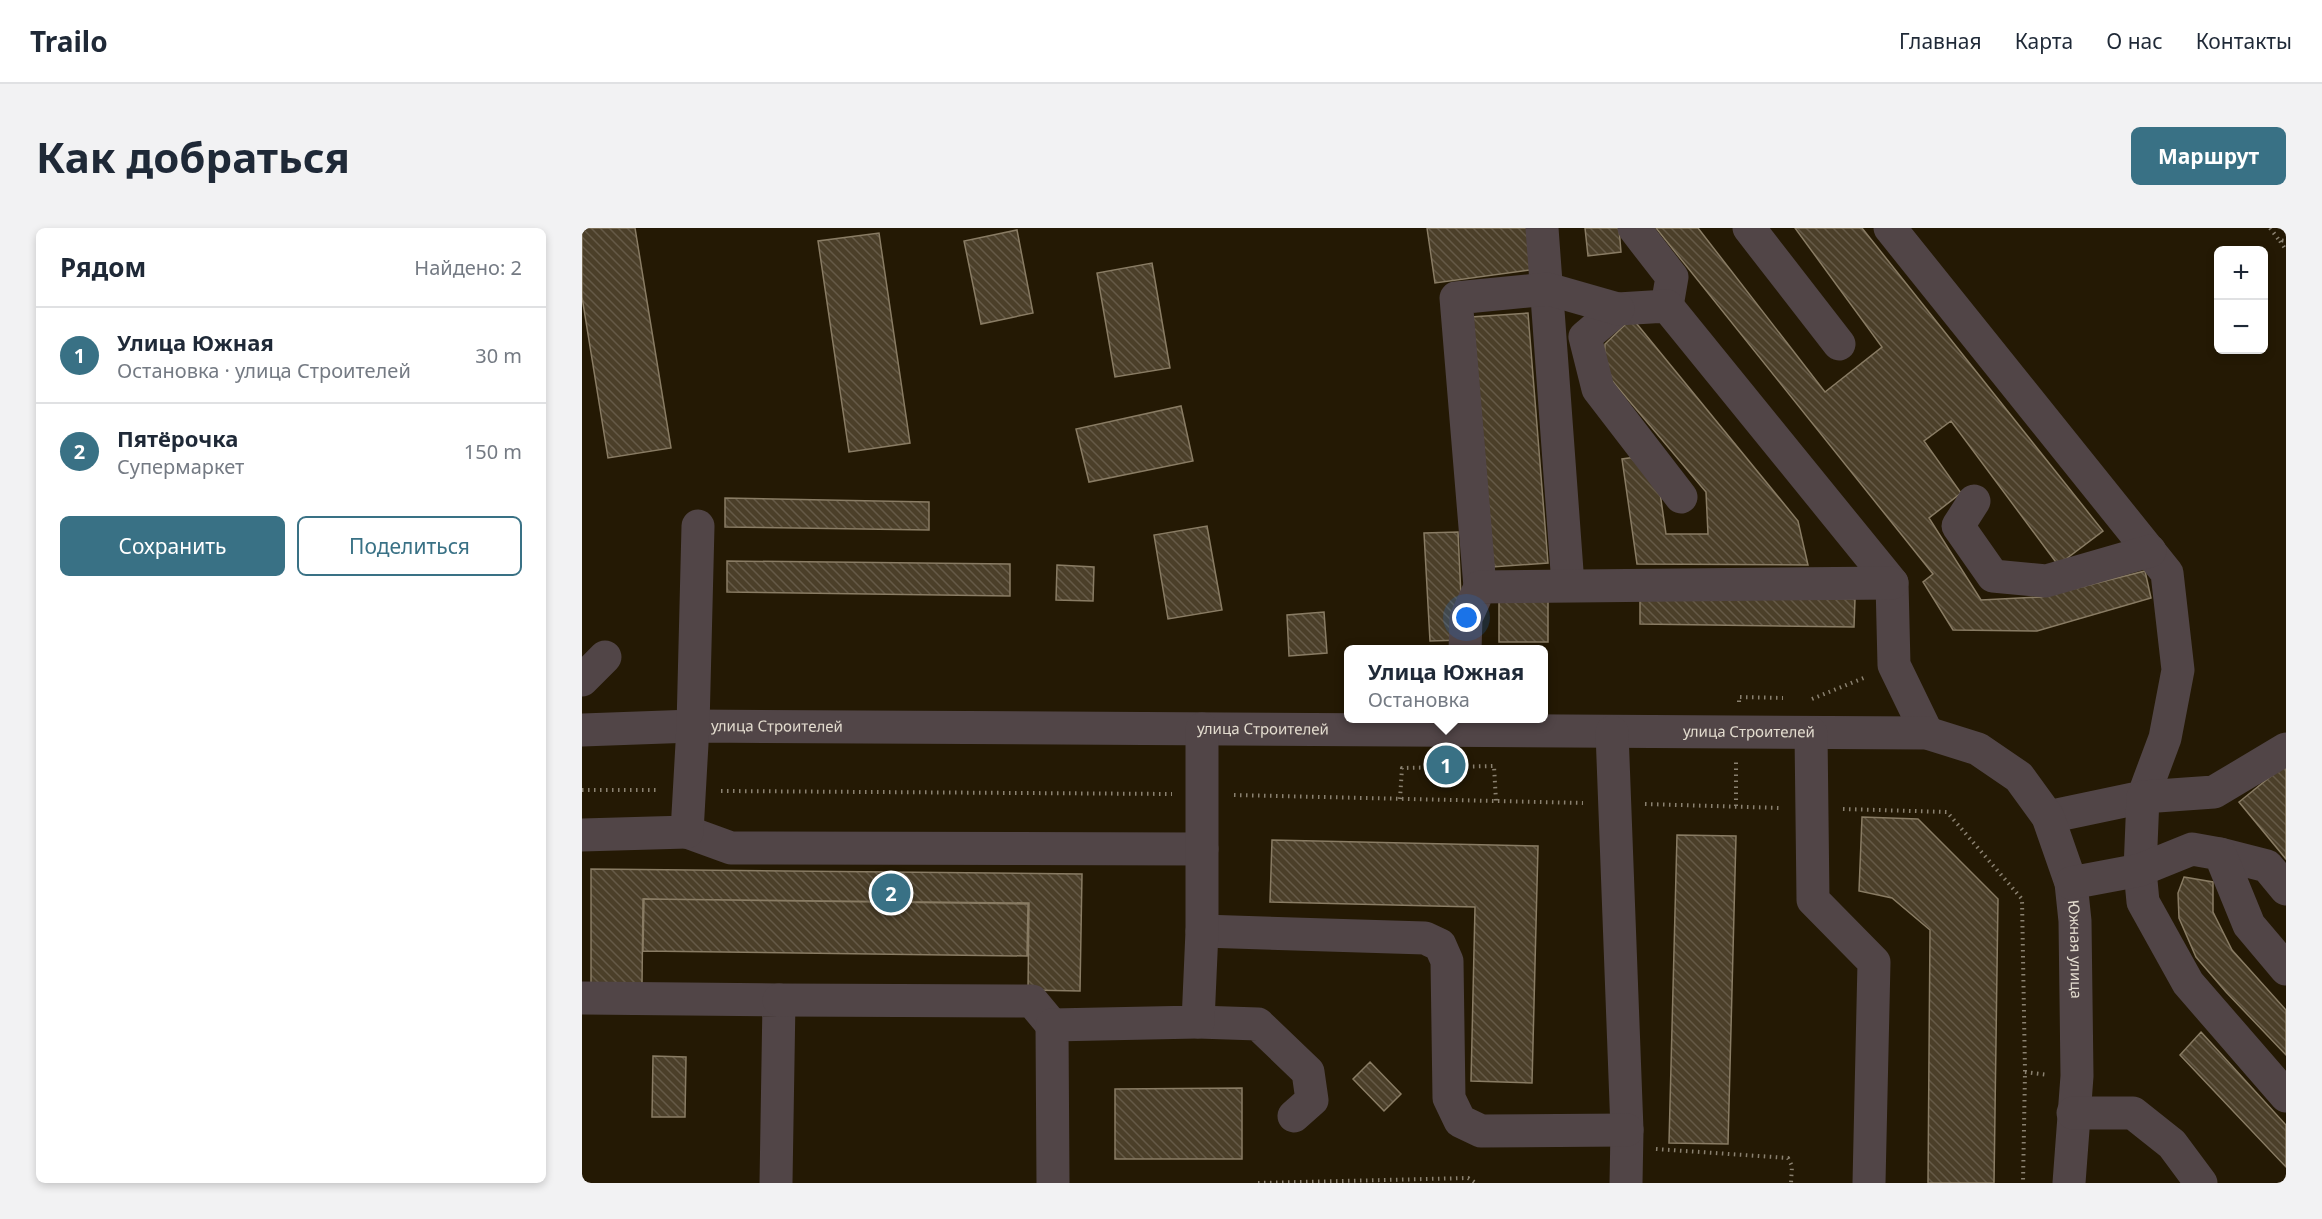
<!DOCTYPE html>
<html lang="ru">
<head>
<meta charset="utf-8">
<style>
	:root { --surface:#fff; --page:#f2f2f3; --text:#1f2937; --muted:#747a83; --line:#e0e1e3; --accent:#397185 }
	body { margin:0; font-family:"Noto Sans",sans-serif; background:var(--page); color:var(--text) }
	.controls { position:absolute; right:18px; top:18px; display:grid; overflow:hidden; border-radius:9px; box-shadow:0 3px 9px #0003 }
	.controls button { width:54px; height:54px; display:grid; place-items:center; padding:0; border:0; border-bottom:2px solid var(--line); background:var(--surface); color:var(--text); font:30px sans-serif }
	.you { position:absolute; left:885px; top:390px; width:21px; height:21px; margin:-15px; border:4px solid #fff; border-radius:50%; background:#1a73e8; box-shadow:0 0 0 9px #1a73e833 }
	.badge { display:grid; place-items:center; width:39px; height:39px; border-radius:50%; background:var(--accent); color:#fff; font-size:20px; font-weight:700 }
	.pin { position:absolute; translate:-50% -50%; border:3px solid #fff; box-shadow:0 2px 6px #0006 }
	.popup { position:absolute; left:762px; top:417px; width:204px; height:78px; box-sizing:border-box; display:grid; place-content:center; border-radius:9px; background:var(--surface); filter:drop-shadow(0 2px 4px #0005); font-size:20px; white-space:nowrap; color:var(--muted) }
	.popup b { font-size:22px; color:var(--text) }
	.popup::after { content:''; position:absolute; left:50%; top:100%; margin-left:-12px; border:12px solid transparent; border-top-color:var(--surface) }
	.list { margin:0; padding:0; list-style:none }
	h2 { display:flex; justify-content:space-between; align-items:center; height:78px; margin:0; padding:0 24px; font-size:26px }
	h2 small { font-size:20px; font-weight:400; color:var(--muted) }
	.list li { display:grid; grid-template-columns:39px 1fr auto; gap:18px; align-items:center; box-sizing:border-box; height:96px; padding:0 24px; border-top:2px solid var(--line) }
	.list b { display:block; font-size:22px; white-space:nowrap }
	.list p { margin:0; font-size:20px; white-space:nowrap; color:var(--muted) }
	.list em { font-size:20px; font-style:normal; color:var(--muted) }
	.actions { display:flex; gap:12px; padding:18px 24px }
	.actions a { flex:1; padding:14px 0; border:2px solid var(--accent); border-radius:9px; text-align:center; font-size:21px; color:var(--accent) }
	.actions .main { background:var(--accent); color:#fff }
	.map { position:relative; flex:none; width:1704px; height:955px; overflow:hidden; border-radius:9px }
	header { display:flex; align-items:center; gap:36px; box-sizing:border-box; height:84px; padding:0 30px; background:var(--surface); border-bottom:2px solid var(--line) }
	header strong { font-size:28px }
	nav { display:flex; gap:33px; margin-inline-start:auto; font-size:21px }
	.intro { display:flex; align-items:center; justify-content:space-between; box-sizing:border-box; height:144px; padding:0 36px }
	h1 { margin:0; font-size:42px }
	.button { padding:15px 27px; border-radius:9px; background:var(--accent); color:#fff; font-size:21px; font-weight:700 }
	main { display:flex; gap:36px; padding:0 36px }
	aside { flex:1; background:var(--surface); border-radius:9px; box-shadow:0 3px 9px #0003 }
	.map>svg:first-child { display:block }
</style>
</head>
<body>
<header>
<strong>Trailo</strong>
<nav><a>Главная</a><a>Карта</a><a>О нас</a><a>Контакты</a></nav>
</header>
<div class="intro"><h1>Как добраться</h1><a class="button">Маршрут</a></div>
<main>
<aside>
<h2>Рядом<small>Найдено: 2</small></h2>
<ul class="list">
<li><span class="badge">1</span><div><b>Улица Южная</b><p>Остановка · улица Строителей</p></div><em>30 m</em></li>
<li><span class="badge">2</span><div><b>Пятёрочка</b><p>Супермаркет</p></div><em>150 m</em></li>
</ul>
<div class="actions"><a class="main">Сохранить</a><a>Поделиться</a></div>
</aside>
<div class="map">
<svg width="1704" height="955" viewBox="0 0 1704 955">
	<defs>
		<pattern id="building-back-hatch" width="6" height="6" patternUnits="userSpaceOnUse" patternTransform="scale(1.5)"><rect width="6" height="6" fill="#4b3f29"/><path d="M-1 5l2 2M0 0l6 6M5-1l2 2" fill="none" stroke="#655a47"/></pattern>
	</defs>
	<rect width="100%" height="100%" fill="#241904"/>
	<path fill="url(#building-back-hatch)" stroke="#897c64" stroke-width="1.5" d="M0 0H53L89 220 26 230 0 69Z
		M845 0H950L955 41 853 55Z
		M1003 0H1037L1039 24 1006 28Z
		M1074 0H1116L1243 164 1300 119 1213 0H1280L1521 303 1476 337 1369 193 1342 213 1379 265 1347 290 1399 372 1459 369 1563 343 1569 370 1455 403 1371 402 1341 354 1351 346Z
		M435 2 451 85 399 96 382 13Z
		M297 5 328 215 267 224 236 13Z
		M570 35 588 140 533 149 515 45Z
		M946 85 966 335 910 339 889 89Z
		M1050 90 1216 293 1226 337 1055 336 1040 231 1054 229 1077 258 1084 306H1126L1124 264 1022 143 1023 116Z
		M599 178 611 233 507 254 494 201Z
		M143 270 347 274V302L143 299Z
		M625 298 640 382 586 391 572 307Z
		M876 304 881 412 848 413 842 305Z
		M145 333 428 336V368L145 364Z
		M475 337 512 339 511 373 474 372Z
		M917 365H966V414H917Z
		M1058 369 1273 371 1272 399 1058 396Z
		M742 384 745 425 707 428 705 387Z
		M1704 536V631L1657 574Z
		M1280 589 1336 591 1416 671 1412 955H1346L1348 702 1310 670 1277 663Z
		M1095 607 1154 608 1146 916 1087 915Z
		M690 612 956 618 950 855 889 853 893 679 688 674Z
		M9 641 500 646 498 763 446 762 447 675 61 671 60 757 9 756Z
		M1602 649 1631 654V684L1650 722 1704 782V827L1644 764 1614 729 1597 690 1596 665Z
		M62 671 446 676 445 728 61 723Z
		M1619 804 1704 897V939L1598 827Z
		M71 828 104 829 103 889H70Z
		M788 834 819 866 802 883 771 851Z
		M660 860V931H533V861Z"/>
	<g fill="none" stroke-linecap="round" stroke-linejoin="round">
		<path stroke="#8a8170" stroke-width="4" stroke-dasharray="1.5 4.5" stroke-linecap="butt" d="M1688 0 1697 12 1704 13
			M1698 13 1704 22
			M1230 471 1284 449
			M1157 474V469L1201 470
			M0 562H77
			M139 563 590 566
			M652 567 1001 575
			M818 571 820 540 912 538 914 573
			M1063 576 1199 580
			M1154 578V534
			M1261 581 1365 584 1440 671 1443 844 1441 955
			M1443 844 1466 847
			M1074 921 1206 930 1210 938 1209 955
			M676 955 886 950 894 955"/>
		<g stroke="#514547" stroke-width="33">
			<path d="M960 0 986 357"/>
			<path d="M1052 0 1090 49 1085 78"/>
			<path d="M1167 0 1257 116"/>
			<path d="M1308 0 1585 345 1596 442 1583 510 1561 569 1466 589"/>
			<path d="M1099 269 1016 161 1003 109 1036 81 1085 78 1310 355 1312 437 1345 505"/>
			<path d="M1392 273 1376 298 1411 348 1464 353 1568 323"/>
			<path d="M898 359 874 70 966 61 1036 81"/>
			<path d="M883 422 884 390 898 359 1310 355"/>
			<path d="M0 452 23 429"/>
			<path id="s1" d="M0 502 111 498 1345 505 1396 521 1437 549 1466 589 1489 655 1493 693 1495 848 1487 955"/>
			<path d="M1030 504 1045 902 1044 955"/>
			<path d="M1229 505 1231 672 1292 734 1287 955"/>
			<path d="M1704 521 1632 564 1561 569 1558 642 1561 674 1606 755 1704 868"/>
			<path d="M105 604 149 620 620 621"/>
			<path d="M0 607 105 604 111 498 116 298"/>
			<path d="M1638 626 1685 638 1704 661"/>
			<path d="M1489 655 1558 642 1610 621 1638 626 1667 697 1704 741"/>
			<path d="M620 703 843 710 858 717 865 733 867 870 878 893 899 903 1045 902"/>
			<path d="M0 770 197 772 194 955"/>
			<path d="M197 772 450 773 470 797"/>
			<path d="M616 794 676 796 726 844 730 872 712 888"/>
			<path d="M1491 885H1551L1590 916 1619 955"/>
			<path d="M471 955 470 797 616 794 620 703V501"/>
		</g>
	</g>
	<g text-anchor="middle" stroke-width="5" stroke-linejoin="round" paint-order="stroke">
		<g font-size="15" fill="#e3dccf" stroke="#1a1000">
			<text dy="5" stroke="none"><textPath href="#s1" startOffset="195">улица Строителей</textPath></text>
			<text dy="5" stroke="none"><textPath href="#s1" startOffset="681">улица Строителей</textPath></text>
			<text dy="5" stroke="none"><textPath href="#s1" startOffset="1167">улица Строителей</textPath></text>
			<text dy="5" stroke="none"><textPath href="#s1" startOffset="1634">Южная улица</textPath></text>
		</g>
	</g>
</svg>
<div class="controls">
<button>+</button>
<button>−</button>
</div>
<div class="you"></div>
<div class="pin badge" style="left:864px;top:537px">1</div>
<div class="popup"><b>Улица Южная</b>Остановка</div>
<div class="pin badge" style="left:309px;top:665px">2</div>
</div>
</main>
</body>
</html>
